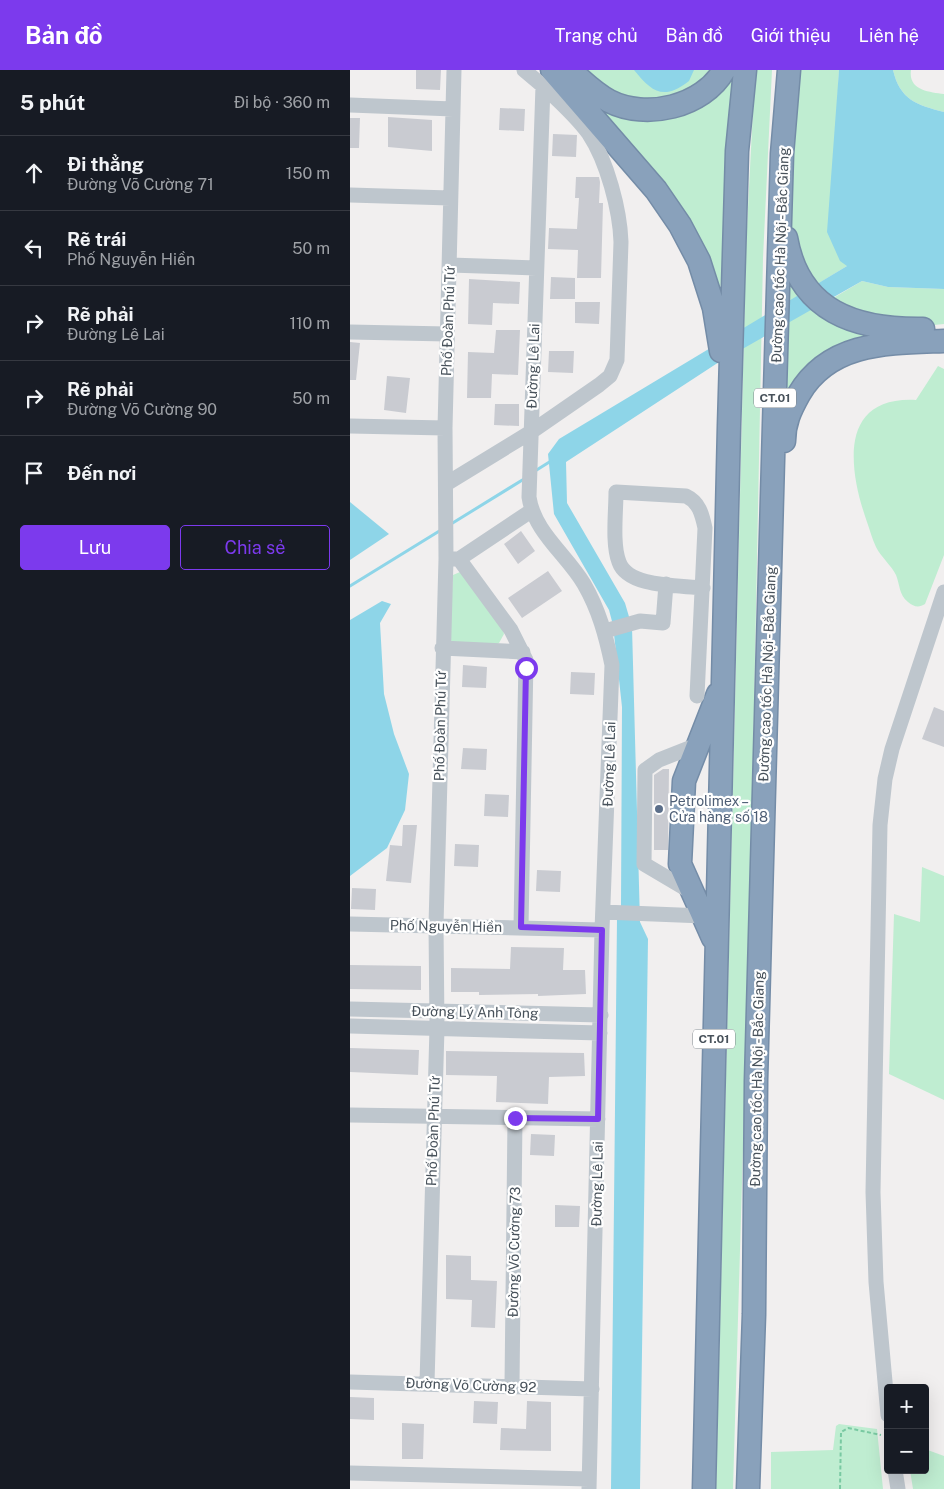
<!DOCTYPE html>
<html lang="vi">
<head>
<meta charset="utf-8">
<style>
	:root { --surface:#171b24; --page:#242831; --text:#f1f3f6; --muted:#9ea1a6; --line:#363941; --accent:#7c3aed }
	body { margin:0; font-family:"Public Sans",sans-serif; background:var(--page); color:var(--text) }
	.controls { position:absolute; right:15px; bottom:15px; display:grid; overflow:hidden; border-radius:5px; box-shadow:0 5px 20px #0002 }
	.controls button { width:45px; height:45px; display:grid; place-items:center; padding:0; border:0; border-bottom:1px solid var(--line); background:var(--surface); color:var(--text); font:25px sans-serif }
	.stop { position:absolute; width:15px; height:15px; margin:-11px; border:4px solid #7c3aed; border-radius:50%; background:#fff }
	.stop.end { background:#7c3aed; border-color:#fff; box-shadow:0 1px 5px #0008 }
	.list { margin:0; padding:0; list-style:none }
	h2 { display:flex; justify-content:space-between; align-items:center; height:65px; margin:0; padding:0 20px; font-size:21px }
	h2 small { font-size:16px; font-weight:400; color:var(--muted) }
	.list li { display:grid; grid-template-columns:32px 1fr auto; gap:15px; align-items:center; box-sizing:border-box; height:75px; padding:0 20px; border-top:1px solid var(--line) }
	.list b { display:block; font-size:19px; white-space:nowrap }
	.list p { margin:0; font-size:16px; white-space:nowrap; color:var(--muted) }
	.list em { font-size:16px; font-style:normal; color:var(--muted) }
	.actions { display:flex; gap:10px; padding:15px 20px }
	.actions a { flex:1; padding:11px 0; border:1px solid var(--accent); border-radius:5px; text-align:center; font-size:18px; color:var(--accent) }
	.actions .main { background:var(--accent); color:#fff }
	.icon { flex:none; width:28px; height:28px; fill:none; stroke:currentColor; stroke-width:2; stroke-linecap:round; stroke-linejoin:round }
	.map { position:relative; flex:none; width:594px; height:1419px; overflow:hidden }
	header { display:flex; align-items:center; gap:30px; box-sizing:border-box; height:70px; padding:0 25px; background:var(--accent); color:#fff }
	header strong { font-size:24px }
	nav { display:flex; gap:28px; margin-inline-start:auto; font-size:18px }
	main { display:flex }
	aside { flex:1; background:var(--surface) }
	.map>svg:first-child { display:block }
</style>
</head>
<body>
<header>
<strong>Bản đồ</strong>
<nav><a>Trang chủ</a><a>Bản đồ</a><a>Giới thiệu</a><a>Liên hệ</a></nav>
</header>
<main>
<aside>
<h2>5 phút<small>Đi bộ · 360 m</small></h2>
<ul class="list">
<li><svg class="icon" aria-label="ahead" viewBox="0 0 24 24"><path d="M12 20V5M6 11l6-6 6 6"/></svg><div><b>Đi thẳng</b><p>Đường Võ Cường 71</p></div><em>150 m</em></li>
<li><svg class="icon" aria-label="left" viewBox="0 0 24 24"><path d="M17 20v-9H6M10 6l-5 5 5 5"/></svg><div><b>Rẽ trái</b><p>Phố Nguyễn Hiền</p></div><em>50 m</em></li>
<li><svg class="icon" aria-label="right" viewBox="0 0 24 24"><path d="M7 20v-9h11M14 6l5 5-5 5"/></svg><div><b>Rẽ phải</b><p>Đường Lê Lai</p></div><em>110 m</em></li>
<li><svg class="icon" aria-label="right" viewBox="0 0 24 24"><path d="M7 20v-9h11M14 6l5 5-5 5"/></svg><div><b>Rẽ phải</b><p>Đường Võ Cường 90</p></div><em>50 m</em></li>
<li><svg class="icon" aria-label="arrive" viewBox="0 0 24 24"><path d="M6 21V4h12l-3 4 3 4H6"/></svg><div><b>Đến nơi</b></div></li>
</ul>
<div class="actions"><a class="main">Lưu</a><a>Chia sẻ</a></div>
</aside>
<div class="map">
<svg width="594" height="1419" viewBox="0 0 594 1419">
	<rect width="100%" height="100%" fill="#f1efef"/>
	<path fill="#bfedd1" d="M228 0H369L350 19 282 35Z
		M405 0H422L413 188 400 840 383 1419H366L396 177Z
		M446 0H489L487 41 497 196 464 216 441 162Z
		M543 0H561C558 20 579 22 594 24V42C567 35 550 30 543 0Z
		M384 1 370 226 224 11 290 45Z
		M437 192 537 268 429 339Z
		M512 211 538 217 594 219V254L574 256 539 253 480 230Z
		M588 296 594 299V485L575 534C569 538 564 537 558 532 549 525 550 515 546 505 541 495 531 487 526 477 522 469 520 460 517 452 499 401 487 326 566 330Z
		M110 502 152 558 154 564 149 573 143 576 102 574 99 563 103 505Z
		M572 797 594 806V1030L539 1004 544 844 570 852Z
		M489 1354 527 1359 533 1419H421V1382L483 1380 486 1356Z
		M575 1379 594 1386V1419H563L560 1400H575Z"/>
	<path fill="#8ed5e8" d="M284 0H344L339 11C313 31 302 22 284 0Z
		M489 0H543C550 30 567 35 594 42V219L538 217 512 211 366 294 216 392 217 433 275 533 282 557 290 852 298 869 290 1419H261L267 849 271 836 272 637 263 555 259 540 204 444 198 384 209 369 497 196 490 191 477 162Z
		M0 432 39 464 0 490Z
		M32 531 41 534 30 553 34 624 44 664 59 704 55 740 37 778 0 806V550Z"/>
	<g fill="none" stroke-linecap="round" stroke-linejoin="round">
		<path stroke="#8ed5e8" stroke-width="3" d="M185 401 201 391
			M101 454 174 409
			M0 516 91 460"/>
	</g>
	<path fill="#c9cbd1" d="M66 0H91L90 20 66 19Z
		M150 38 175 39 174 61 149 60Z
		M38 47 82 50V81L38 77Z
		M0 48H10L9 78H0Z
		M203 64 227 65 226 87 202 86Z
		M226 107H249L250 112 249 133H253L251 208H227L228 180 198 179 199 158 227 159 229 128H225Z
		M201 207 225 208V229H200Z
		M119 209 170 212 169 234 143 233 142 255 118 254Z
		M225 232H250L249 254 225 253Z
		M146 260H170L168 305 142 304 141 328H117L118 282 144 283Z
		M0 272 10 273 6 310H0Z
		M199 281H224L223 303 198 302Z
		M37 306 60 308 56 343 34 340Z
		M145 334H169V356L144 355Z
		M171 461 185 481 168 494 154 474Z
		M198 501 212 521 172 548 158 528Z
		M113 595 137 597 136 618 112 617Z
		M221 602 245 603 244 625 220 624Z
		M584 637 594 641V677L572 669Z
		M113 678 137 679 136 700 111 699Z
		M313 699H319L318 780H304V705Z
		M135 724 159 725 158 747 134 746Z
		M53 755H67L61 813 36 811 40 775 52 776Z
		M105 774 129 775 128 797 104 796Z
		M187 800 211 801 210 822 186 821Z
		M2 818 26 819 25 840 1 839Z
		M161 877 214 878 213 900H235L236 924 188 926V924L129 925V922H101V898L160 899Z
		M0 895 71 896V920L0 919Z
		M0 978 69 980 68 1005 0 1002Z
		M96 981 234 983 235 1006 199 1007 198 1034 146 1032 147 1006 96 1005Z
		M181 1064 205 1065 204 1086 180 1085Z
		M205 1135 230 1136 229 1157H205Z
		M96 1185 121 1186V1210L147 1211 145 1258 121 1257 122 1230 96 1229Z
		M0 1327 24 1328V1350L0 1349Z
		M124 1331 148 1332 147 1354 123 1353Z
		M177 1331 201 1332V1381L150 1380 151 1358 176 1359Z
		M52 1353 74 1354 73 1389H52Z"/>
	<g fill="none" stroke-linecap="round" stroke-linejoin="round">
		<defs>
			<path id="highway" d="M202 0 306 120 330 155 349 191 364 238 371 281
				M220 0C232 11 244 23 259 31 296 50 353 37 374 0
				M436 168C449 242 506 260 573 259
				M434 371C434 353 440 340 449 324 480 271 540 273 594 271
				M363 868 330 794 334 711 368 624
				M354 1419 379 356 387 81 395 0
				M398 1419 404 1244 406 1011 424 354 432 84 439 0"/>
		</defs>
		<use href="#highway" stroke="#748ca7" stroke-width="25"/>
		<path stroke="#79c9a2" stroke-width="2" stroke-dasharray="4 2.5" stroke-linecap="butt" d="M490 1419 491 1362 498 1358 531 1365"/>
		<path stroke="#bec6cd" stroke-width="15" d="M174 0 193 16 179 427C184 462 217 485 234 514 249 540 256 566 262 595L252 860 239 1419
			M0 35 103 39
			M0 125 100 128
			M100 195 186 198
			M0 262 97 264
			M0 356 95 358
			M96 414 181 362 249 315 260 306 267 290 271 172C270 140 257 91 239 64 227 47 209 31 193 16
			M100 489H109L181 441
			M109 489 161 560 176 590 171 857
			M255 561 290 551 313 553 316 514
			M92 578 173 582
			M347 626 355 458C352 444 349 432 336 426L266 422C266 442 262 474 269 492 278 518 330 515 353 518
			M343 823 294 794 295 700 309 690 347 675
			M253 842 354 846
			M0 854 252 860
			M0 939 251 945
			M0 956 250 963
			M0 1045 248 1049
			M0 1312 242 1319
			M77 1313 87 958 86 855 96 489 95 358 104 0
			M162 1315 165 1048
			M538 1345 526 1212 523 1122 530 755 535 709 542 679 594 522
			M545 1400 548 1419
			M0 1403 239 1409"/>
		<use href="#highway" stroke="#89a1bb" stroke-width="22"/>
	</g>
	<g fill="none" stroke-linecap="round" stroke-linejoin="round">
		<path stroke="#7c3aed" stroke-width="6" d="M165 1048 248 1049 252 860 171 857 176 598"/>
	</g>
	<circle fill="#5c6f8a" stroke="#fff" stroke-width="2" cx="309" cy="739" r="5"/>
	<g text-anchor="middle" stroke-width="4.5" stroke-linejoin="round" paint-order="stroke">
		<g fill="#fff" stroke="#7f868c" stroke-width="1">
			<rect x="404" y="318.5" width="42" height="19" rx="4"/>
			<rect x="343" y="959.5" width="42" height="19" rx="4"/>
		</g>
		<g font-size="12" font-weight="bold" fill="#48525b">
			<text x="425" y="332">CT.01</text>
			<text x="364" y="973">CT.01</text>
		</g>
		<g font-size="14" fill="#48525b" stroke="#fff">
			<text transform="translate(430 185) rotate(-88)" y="5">Đường cao tốc Hà Nội - Bắc Giang</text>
			<text transform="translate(98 251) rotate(-88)" y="5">Phố Đoàn Phú Tứ</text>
			<text transform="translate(183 296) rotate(-88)" y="5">Đường Lê Lai</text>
			<text transform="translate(417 604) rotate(-88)" y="5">Đường cao tốc Hà Nội - Bắc Giang</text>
			<text transform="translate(90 656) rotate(-89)" y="5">Phố Đoàn Phú Tứ</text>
			<text transform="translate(259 694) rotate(-88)" y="5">Đường Lê Lai</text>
			<text transform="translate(96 856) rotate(1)" y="5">Phố Nguyễn Hiền</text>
			<text transform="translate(125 942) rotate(1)" y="5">Đường Lý Anh Tông</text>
			<text transform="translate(407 1009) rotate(-89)" y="5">Đường cao tốc Hà Nội - Bắc Giang</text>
			<text transform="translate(83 1061) rotate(-88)" y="5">Phố Đoàn Phú Tứ</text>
			<text transform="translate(247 1114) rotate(-89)" y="5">Đường Lê Lai</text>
			<text transform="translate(164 1182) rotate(-89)" y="5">Đường Võ Cường 73</text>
			<text transform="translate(121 1315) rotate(2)" y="5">Đường Võ Cường 92</text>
		</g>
		<g font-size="14" fill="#4e5e75" stroke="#fff" text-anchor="start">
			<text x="319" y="736">Petrolimex –<tspan x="319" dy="16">Cửa hàng số 18</tspan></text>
		</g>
	</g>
</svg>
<div class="controls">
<button>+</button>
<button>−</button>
</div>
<div class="stop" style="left:176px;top:598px"></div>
<div class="stop end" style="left:165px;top:1048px"></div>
</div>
</main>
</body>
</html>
